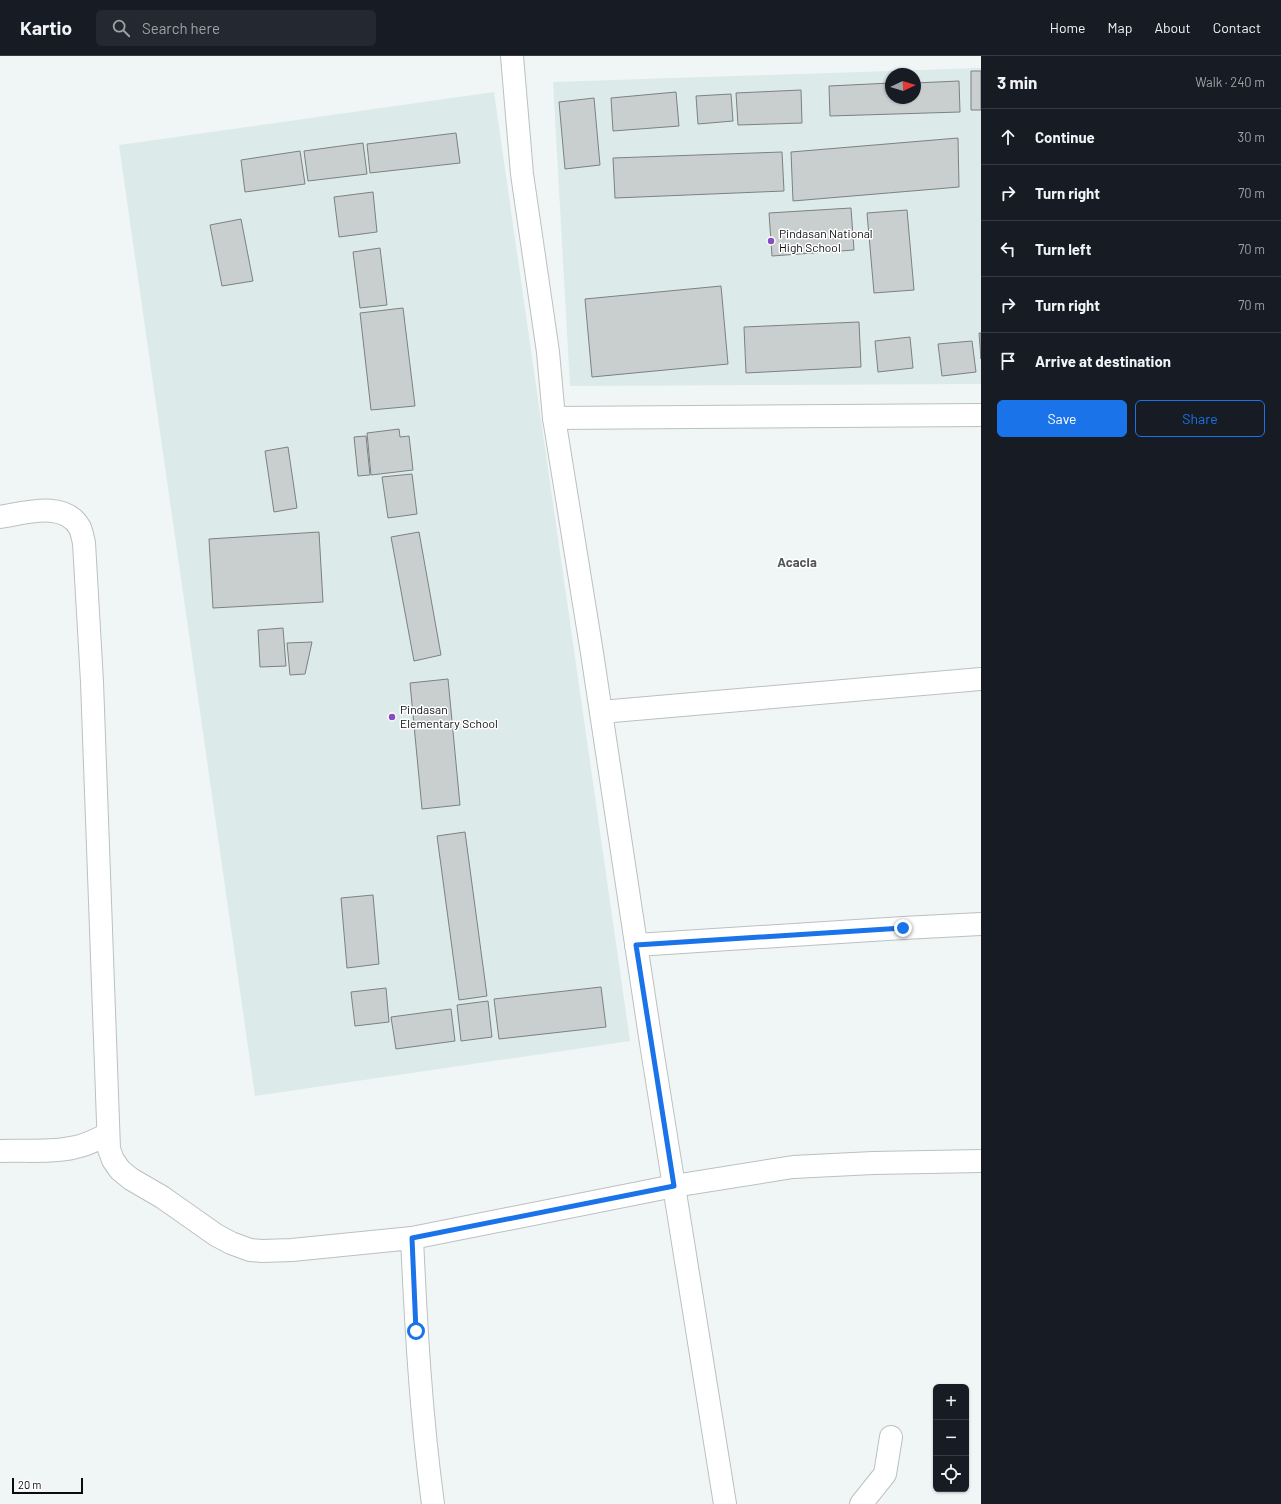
<!DOCTYPE html>
<html lang="en">
<head>
<meta charset="utf-8">
<style>
	:root { --surface:#171b24; --page:#242831; --text:#f1f3f6; --muted:#9ea1a6; --line:#363941; --accent:#1a73e8 }
	body { margin:0; font-family:Barlow,sans-serif; background:var(--page); color:var(--text) }
	.controls { position:absolute; right:12px; bottom:12px; display:grid; overflow:hidden; border-radius:6px; box-shadow:0 1px 3px #0004 }
	.controls button { width:36px; height:36px; display:grid; place-items:center; padding:0; border:0; border-bottom:1px solid var(--line); background:var(--surface); color:var(--text); font:20px sans-serif }
	.compass { position:absolute; left:885px; top:12px; width:36px; height:36px; border-radius:50%; background:var(--surface); box-shadow:0 1px 3px #0004; rotate:86deg }
	.scale { position:absolute; left:12px; bottom:10px; width:71px; box-sizing:border-box; padding-left:4px; border:2px solid #0a0c0c; border-top:0; font-size:11px; line-height:14px; white-space:nowrap; color:#0a0c0c; -webkit-text-stroke:3px #fff; paint-order:stroke }
	.stop { position:absolute; width:12px; height:12px; margin:-9px; border:3px solid #1a73e8; border-radius:50%; background:#fff }
	.stop.end { background:#1a73e8; border-color:#fff; box-shadow:0 1px 4px #0008 }
	.list { margin:0; padding:0; list-style:none }
	h2 { display:flex; justify-content:space-between; align-items:center; height:52px; margin:0; padding:0 16px; font-size:17px }
	h2 small { font-size:13px; font-weight:400; color:var(--muted) }
	.list li { display:grid; grid-template-columns:26px 1fr auto; gap:12px; align-items:center; box-sizing:border-box; height:56px; padding:0 16px; border-top:1px solid var(--line) }
	.list b { display:block; font-size:15px; white-space:nowrap }
	.list em { font-size:13px; font-style:normal; color:var(--muted) }
	.actions { display:flex; gap:8px; padding:12px 16px }
	.actions a { flex:1; padding:9px 0; border:1px solid var(--accent); border-radius:6px; text-align:center; font-size:14px; color:var(--accent) }
	.actions .main { background:var(--accent); color:#fff }
	.icon { flex:none; width:22px; height:22px; fill:none; stroke:currentColor; stroke-width:2; stroke-linecap:round; stroke-linejoin:round }
	.map { position:relative; flex:none; width:981px; height:1448px; overflow:hidden }
	header { display:flex; align-items:center; gap:24px; box-sizing:border-box; height:56px; padding:0 20px; background:var(--surface); border-bottom:1px solid var(--line) }
	header strong { font-size:19px }
	nav { display:flex; gap:22px; margin-inline-start:auto; font-size:14px }
	.search { width:280px; height:36px; background:var(--page); display:flex; align-items:center; gap:10px; box-sizing:border-box; padding:0 14px; border-radius:6px; color:var(--muted); font-size:15px }
	main { display:flex }
	aside { flex:1; background:var(--surface) }
	.map>svg:first-child { display:block }
</style>
</head>
<body>
<header>
<strong>Kartio</strong>
<div class="search"><svg class="icon" aria-label="search" viewBox="0 0 24 24"><circle cx="10" cy="10" r="6"/><path d="M15 15l6 6"/></svg>Search here</div>
<nav><a>Home</a><a>Map</a><a>About</a><a>Contact</a></nav>
</header>
<main>
<div class="map">
<svg width="981" height="1448" viewBox="0 0 981 1448">
	<rect width="100%" height="100%" fill="#f0f6f5"/>
	<path fill="#dceae9" fill-rule="evenodd" d="M981 12V328L570 330 553 26ZM891 18H915V42H891Z
		M494 36 630 985 255 1040 119 89Z"/>
	<path fill="#c9cecf" stroke="#7c8182" d="M971 15H981V54H971Z
		M959 25 960 56 830 60 829 30 891 27V42H915V27Z
		M801 34 802 67 738 69 736 37Z
		M676 36 679 70 613 75 611 42Z
		M731 38 733 65 698 68 696 40Z
		M594 42 600 109 565 113 559 46Z
		M456 77 460 107 370 117 367 88Z
		M958 82 959 131 793 145 791 96Z
		M363 87 367 118 308 125 304 95Z
		M300 95 305 128 245 136 241 104Z
		M782 96 784 135 615 142 613 102Z
		M373 136 377 176 339 181 334 141Z
		M851 152 854 194 772 200 769 157Z
		M907 154 914 234 874 237 867 157Z
		M241 163 253 225 222 230 210 169Z
		M380 192 387 249 360 252 353 196Z
		M721 230 728 308 592 321 585 243Z
		M403 252 415 350 371 354 360 257Z
		M859 266 861 311 746 317 744 271Z
		M979 277H981V303Z
		M910 281 913 312 878 316 875 285Z
		M972 285 976 316 942 320 938 288Z
		M399 373 400 381 409 380 413 414 371 419 367 377Z
		M366 380 370 419 358 420 354 381Z
		M288 391 297 452 274 456 265 395Z
		M412 418 417 458 388 462 382 421Z
		M319 476 323 546 213 552 209 483Z
		M419 476 441 599 414 605 391 481Z
		M283 572 286 610 260 611 258 574Z
		M312 586 305 618 290 619 287 587Z
		M448 623 460 749 422 753 410 627Z
		M465 776 487 940 459 944 437 780Z
		M373 839 379 908 347 912 341 842Z
		M601 931 606 971 499 983 494 943Z
		M386 932 389 966 355 970 351 936Z
		M488 945 492 981 461 985 457 949Z
		M451 953 455 985 396 993 391 961Z"/>
	<g fill="none" stroke-linecap="round" stroke-linejoin="round">
		<defs>
			<path id="street" d="M554 362 981 359
				M0 461C25 457 65 444 80 472 82 477 83 483 84 487L92 626 109 1093 113 1104 120 1114 131 1123 162 1141 216 1179 231 1187 250 1194 262 1195 292 1194 412 1182 674 1130 793 1111 873 1107 981 1105
				M601 656 981 623
				M636 889 903 872 981 868
				M0 1095C25 1094 52 1097 76 1091 87 1089 98 1083 108 1078
				M412 1182C416 1271 421 1360 433 1448
				M861 1448 885 1418 891 1381"/>
			<path id="secondary" d="M512 0 522 118 548 296 554 362 592 597 651 987 725 1448"/>
		</defs>
		<use href="#street" stroke="#bbc0c0" stroke-width="24"/>
		<use href="#secondary" stroke="#bbc0c0" stroke-width="24"/>
		<use href="#street" stroke="#fff" stroke-width="22"/>
		<use href="#secondary" stroke="#fff" stroke-width="22"/>
	</g>
	<g fill="none" stroke-linecap="round" stroke-linejoin="round">
		<path stroke="#1a73e8" stroke-width="5" d="M416 1275 412 1182 674 1130 636 889 903 872"/>
	</g>
	<g fill="#884bc0" stroke="#fff" stroke-width="1.5">
		<circle cx="771" cy="185" r="4"/>
		<circle cx="392" cy="661" r="4"/>
	</g>
	<g text-anchor="middle" stroke-width="3" stroke-linejoin="round" paint-order="stroke">
		<g font-size="12" fill="#0a0c0c" stroke="#fff" text-anchor="start">
			<text x="779" y="182">Pindasan National<tspan x="779" dy="14">High School</tspan></text>
			<text x="400" y="658">Pindasan<tspan x="400" dy="14">Elementary School</tspan></text>
		</g>
		<g font-size="13" font-weight="bold" fill="#525756" stroke="#fff">
			<text x="797" y="511">Acacia</text>
		</g>
	</g>
</svg>
<div class="controls">
<button>+</button>
<button>−</button>
<button><svg class="icon" aria-label="locate" viewBox="0 0 24 24"><circle cx="12" cy="12" r="6"/><path d="M12 2v4M12 18v4M2 12h4M18 12h4"/></svg></button>
</div>
<svg class="compass" viewBox="-18 -18 36 36"><path d="M0-13l5 13h-10z" fill="#e53935"/><path d="M0 13l5-13h-10z" fill="#9ea1a6"/></svg>
<div class="scale">20 m</div>
<div class="stop" style="left:416px;top:1275px"></div>
<div class="stop end" style="left:903px;top:872px"></div>
</div>
<aside>
<h2>3 min<small>Walk · 240 m</small></h2>
<ul class="list">
<li><svg class="icon" aria-label="ahead" viewBox="0 0 24 24"><path d="M12 20V5M6 11l6-6 6 6"/></svg><div><b>Continue</b></div><em>30 m</em></li>
<li><svg class="icon" aria-label="right" viewBox="0 0 24 24"><path d="M7 20v-9h11M14 6l5 5-5 5"/></svg><div><b>Turn right</b></div><em>70 m</em></li>
<li><svg class="icon" aria-label="left" viewBox="0 0 24 24"><path d="M17 20v-9H6M10 6l-5 5 5 5"/></svg><div><b>Turn left</b></div><em>70 m</em></li>
<li><svg class="icon" aria-label="right" viewBox="0 0 24 24"><path d="M7 20v-9h11M14 6l5 5-5 5"/></svg><div><b>Turn right</b></div><em>70 m</em></li>
<li><svg class="icon" aria-label="arrive" viewBox="0 0 24 24"><path d="M6 21V4h12l-3 4 3 4H6"/></svg><div><b>Arrive at destination</b></div></li>
</ul>
<div class="actions"><a class="main">Save</a><a>Share</a></div>
</aside>
</main>
</body>
</html>
